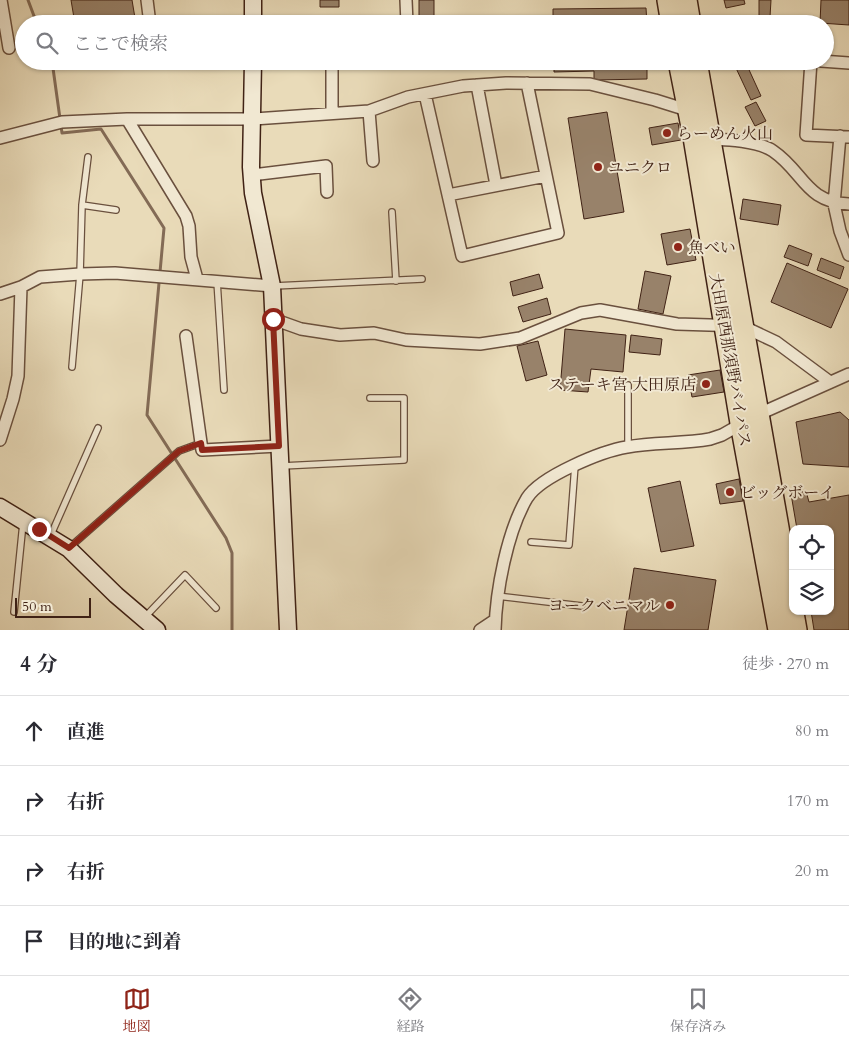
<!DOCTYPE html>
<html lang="ja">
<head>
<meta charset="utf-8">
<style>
	:root { --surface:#fff; --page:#f7f7f7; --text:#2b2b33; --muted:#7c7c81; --line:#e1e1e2; --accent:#8f2418 }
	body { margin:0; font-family:Cardo,"Noto Serif JP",serif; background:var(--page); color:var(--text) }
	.controls { position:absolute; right:15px; bottom:15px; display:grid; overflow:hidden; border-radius:10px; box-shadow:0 1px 4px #0004 }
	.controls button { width:45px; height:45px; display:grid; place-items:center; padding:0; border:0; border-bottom:1px solid var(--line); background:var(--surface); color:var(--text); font:25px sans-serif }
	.scale { position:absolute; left:15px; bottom:12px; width:76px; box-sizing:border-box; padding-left:5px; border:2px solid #402215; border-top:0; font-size:14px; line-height:18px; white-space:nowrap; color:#402215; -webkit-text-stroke:4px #f1e8d2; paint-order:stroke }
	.stop { position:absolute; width:15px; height:15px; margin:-11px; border:4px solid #8f2418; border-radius:50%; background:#fff }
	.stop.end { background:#8f2418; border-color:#fff; box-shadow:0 1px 5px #0008 }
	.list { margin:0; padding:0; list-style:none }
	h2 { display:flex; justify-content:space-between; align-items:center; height:65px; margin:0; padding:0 20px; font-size:21px }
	h2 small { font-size:16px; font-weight:400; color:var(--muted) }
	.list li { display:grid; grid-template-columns:32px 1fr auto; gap:15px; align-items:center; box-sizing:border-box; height:70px; padding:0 20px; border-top:1px solid var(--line) }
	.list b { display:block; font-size:19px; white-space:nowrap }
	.list em { font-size:16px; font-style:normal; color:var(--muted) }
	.icon { flex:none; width:28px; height:28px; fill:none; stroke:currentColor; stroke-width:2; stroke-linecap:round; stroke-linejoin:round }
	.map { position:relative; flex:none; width:849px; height:630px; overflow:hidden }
	.search { position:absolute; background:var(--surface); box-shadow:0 1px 4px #0004; left:15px; right:15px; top:15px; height:55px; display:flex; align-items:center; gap:12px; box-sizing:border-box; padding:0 18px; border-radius:28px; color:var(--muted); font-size:19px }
	.sheet { height:345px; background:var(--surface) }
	nav { display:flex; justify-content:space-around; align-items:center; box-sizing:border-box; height:70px; border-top:1px solid var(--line); background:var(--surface); font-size:14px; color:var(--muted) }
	nav a { display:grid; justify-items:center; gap:2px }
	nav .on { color:var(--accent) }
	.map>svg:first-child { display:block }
</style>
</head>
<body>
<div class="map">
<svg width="849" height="630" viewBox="0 0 849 630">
	<rect width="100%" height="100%" fill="#e9dbb9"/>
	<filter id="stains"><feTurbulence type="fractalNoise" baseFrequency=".004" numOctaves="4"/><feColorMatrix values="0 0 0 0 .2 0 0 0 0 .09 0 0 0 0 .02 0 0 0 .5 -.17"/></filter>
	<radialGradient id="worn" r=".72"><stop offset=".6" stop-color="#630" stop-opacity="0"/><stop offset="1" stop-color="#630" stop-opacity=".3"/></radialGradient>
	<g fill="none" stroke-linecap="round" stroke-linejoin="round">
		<path stroke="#836b56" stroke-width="3" d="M28 0 37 24
			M52 61 62 133 101 129 164 228 147 415 226 538 232 553V630"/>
	</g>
	<path fill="#98826a" stroke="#402215" d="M71 0H132L136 24H75Z
		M320 0H339V7H320Z
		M419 0H434V16H419Z
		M724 0H744L745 4 726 8Z
		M759 0H771L770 17 799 19V24H759Z
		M821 0H849V25L820 23Z
		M646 8 647 24H553V9Z
		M554 61H647V79L594 80V71L554 72Z
		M745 61 761 96 751 100 735 66Z
		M756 102 766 121 755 126 745 107Z
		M607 112 624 212 584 219 568 118Z
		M678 123 681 140 652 145 649 128Z
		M743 199 781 205 778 225 740 219Z
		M690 229 696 260 667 265 661 234Z
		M789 245 812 254 808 266 784 257Z
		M821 258 844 267 840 279 817 270Z
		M787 263 848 289 831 328 771 302Z
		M645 271 671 276 663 314 638 309Z
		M539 274 543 288 513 296 510 282Z
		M547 298 551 314 523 322 518 307Z
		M565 329 626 335 623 372 591 369 588 392 560 390Z
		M631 335 662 339 660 355 629 352Z
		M538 341 547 375 526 381 517 346Z
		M720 370 724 392 692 397 688 375Z
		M840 412 849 420V467L803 464 796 422Z
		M739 479 743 501 720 504 716 484Z
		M680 481 694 546 661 552 648 488Z
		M806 491 809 502 849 495V630H814L811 611H830V529H797L791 494Z
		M634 568 716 580 708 630H624Z"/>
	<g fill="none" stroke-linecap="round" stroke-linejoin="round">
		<defs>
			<path id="lane" d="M82 205 116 210
				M392 212 396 281
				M217 281 224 390
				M274 286 422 279
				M72 367 80 274 82 205 88 157
				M628 385V446
				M282 466 404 460V398H370
				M50 537 98 428
				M531 542 569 545 575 465
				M70 547 179 451 201 443
				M497 596 582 606
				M14 612 23 523
				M145 617 185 575 216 608"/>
			<path id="street" d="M1 0 9 48
				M147 0 150 24
				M406 0 407 24
				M811 61 806 135 849 137
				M821 61 849 63
				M776 63 801 61
				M477 85 496 185
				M425 94 462 256 558 233 527 83
				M369 111 373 161
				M332 112V61
				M127 119 186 216 189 226 191 257 197 279
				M840 136 834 204 840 231 849 255
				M0 138 62 122 127 119H253L369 111 408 97 463 86 506 83 590 84 655 100 687 110
				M709 140C725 138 760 142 773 151 804 172 805 202 849 204
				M252 175 326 166 327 192
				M448 195 546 176
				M0 294 21 287 40 277 80 274 115 273 272 286
				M273 319 301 329 340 335 374 333 406 340 480 344 520 338 581 313 600 310 677 324 742 326 776 342 830 382
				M186 336 202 450 279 446
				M0 440 13 399 18 376 21 287
				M480 630 495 620
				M495 630C496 591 507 532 527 498 541 476 602 451 627 447 654 442 683 444 710 439L722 435 757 415 849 374"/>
			<path id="secondary" d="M253 24V0
				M253 61 251 167 253 193 272 286 288 630
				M0 507 69 549 116 595 157 630"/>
			<path id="highway" d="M668 0 672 24
				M686 0 690 24
				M679 61 694 137 741 423 779 630
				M696 61 796 630"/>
		</defs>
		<use href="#lane" stroke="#6a503e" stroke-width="8"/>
		<use href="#street" stroke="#6a503e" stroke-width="14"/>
		<use href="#secondary" stroke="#402215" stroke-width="19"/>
		<use href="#highway" stroke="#402215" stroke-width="24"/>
		<use href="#lane" stroke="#f1e8d2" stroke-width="5.5"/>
		<use href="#street" stroke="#f1e8d2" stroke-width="11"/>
		<use href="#secondary" stroke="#f1e8d2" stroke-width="16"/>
		<use href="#highway" stroke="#e9dbb9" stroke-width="21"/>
	</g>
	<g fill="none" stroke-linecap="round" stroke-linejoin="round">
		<path stroke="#8f2418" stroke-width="6" d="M39 529 69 548 179 451 201 443 202 450 279 446 273 319"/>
	</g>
	<g fill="#8f2418" stroke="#f1e8d2" stroke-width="2">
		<circle cx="667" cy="133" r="5"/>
		<circle cx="598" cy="167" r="5"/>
		<circle cx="678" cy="247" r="5"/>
		<circle cx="706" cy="384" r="5"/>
		<circle cx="730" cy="492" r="5"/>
		<circle cx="670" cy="605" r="5"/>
	</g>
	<g text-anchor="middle" stroke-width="4" stroke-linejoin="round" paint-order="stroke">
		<g font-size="16" fill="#402215" stroke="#f1e8d2" text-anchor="start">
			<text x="677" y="139">らーめん火山</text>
			<text x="608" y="173">ユニクロ</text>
			<text x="688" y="253">魚べい</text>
			<text x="696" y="390" text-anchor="end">ステーキ宮 大田原店</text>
			<text x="740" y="498">ビッグボーイ</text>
			<text x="660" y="611" text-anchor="end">ヨークベニマル</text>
		</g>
		<g font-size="16" fill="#402215" stroke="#f1e8d2">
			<text transform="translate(731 360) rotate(80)" y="6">大田原西那須野バイパス</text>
		</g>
	</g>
	<rect width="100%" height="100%" filter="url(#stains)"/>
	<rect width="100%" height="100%" fill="url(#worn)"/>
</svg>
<div class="controls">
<button><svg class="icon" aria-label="locate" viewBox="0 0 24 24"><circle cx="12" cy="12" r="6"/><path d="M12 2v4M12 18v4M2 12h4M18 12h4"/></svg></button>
<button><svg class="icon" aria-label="layers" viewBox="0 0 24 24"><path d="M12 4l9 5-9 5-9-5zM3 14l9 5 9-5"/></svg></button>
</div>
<div class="scale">50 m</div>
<div class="stop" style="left:273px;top:319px"></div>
<div class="stop end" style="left:39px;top:529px"></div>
<div class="search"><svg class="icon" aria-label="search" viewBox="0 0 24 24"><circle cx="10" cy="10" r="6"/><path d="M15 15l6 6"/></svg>ここで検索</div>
</div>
<section class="sheet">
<h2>4 分<small>徒歩 · 270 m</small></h2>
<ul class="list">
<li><svg class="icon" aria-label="ahead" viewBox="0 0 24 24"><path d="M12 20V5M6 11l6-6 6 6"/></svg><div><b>直進</b></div><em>80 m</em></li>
<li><svg class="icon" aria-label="right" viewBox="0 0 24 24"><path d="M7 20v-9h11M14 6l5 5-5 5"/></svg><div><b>右折</b></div><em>170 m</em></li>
<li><svg class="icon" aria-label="right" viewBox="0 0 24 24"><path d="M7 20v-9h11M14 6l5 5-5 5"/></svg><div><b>右折</b></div><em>20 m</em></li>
<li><svg class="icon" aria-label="arrive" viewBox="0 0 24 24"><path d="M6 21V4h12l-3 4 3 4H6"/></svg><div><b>目的地に到着</b></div></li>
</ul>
</section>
<nav>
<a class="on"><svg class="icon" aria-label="map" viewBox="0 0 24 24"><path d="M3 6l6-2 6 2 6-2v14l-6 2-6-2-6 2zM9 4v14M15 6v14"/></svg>地図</a>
<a><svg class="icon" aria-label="directions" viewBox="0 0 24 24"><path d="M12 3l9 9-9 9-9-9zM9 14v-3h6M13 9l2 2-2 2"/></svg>経路</a>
<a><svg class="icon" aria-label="saved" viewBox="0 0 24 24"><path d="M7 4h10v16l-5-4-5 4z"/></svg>保存済み</a>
</nav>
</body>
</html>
